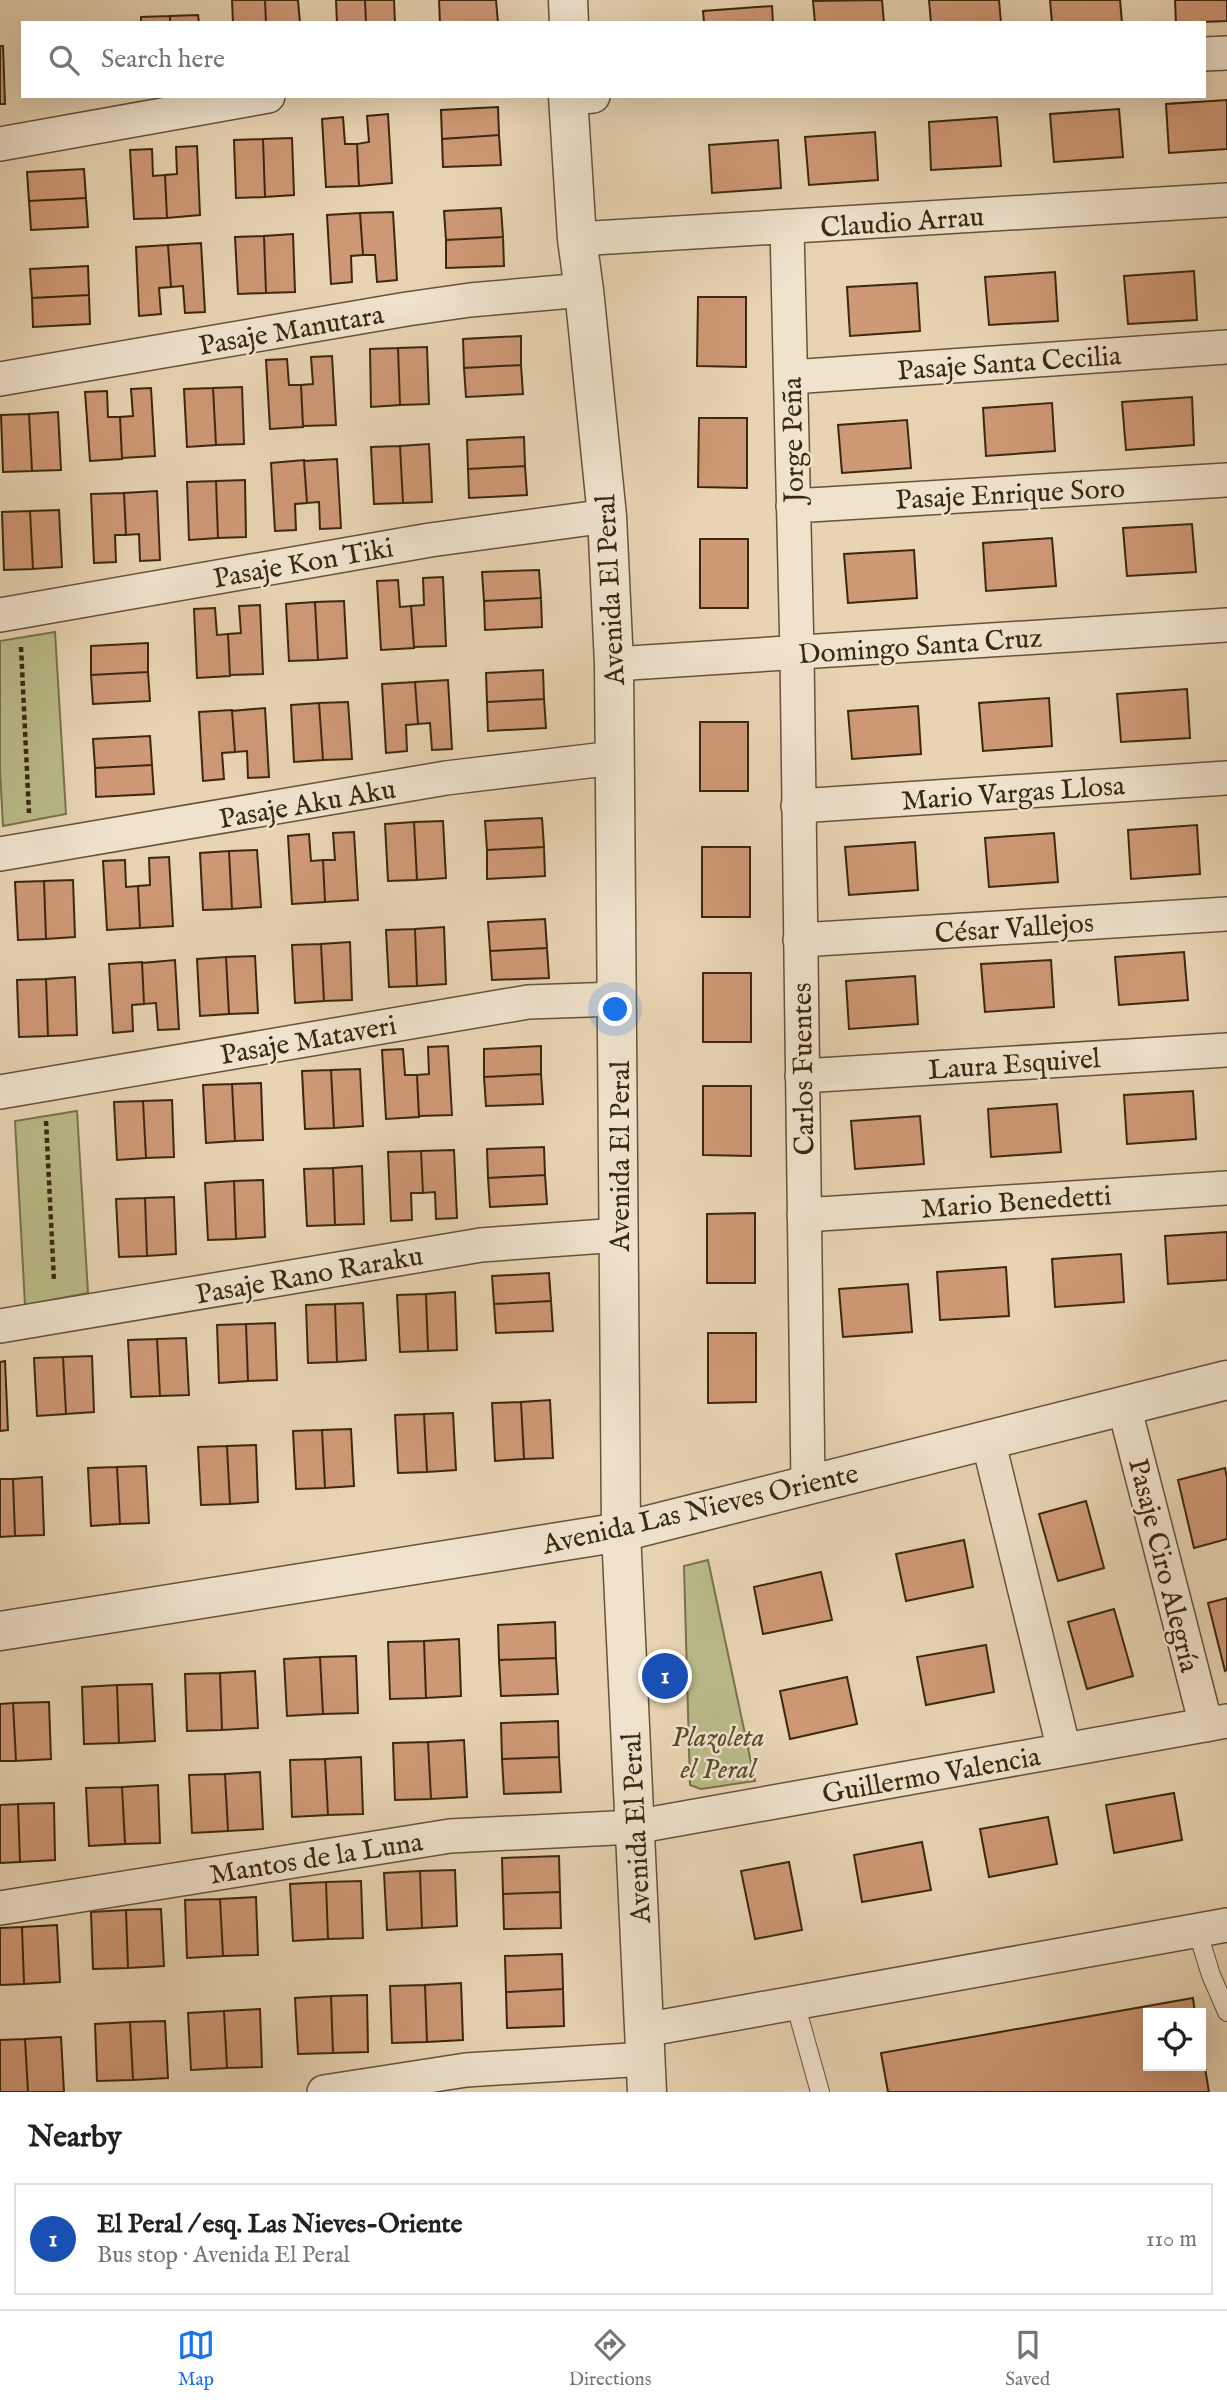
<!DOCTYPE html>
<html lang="en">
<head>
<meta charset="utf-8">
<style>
	:root { --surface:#fff; --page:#f6f6f6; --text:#202124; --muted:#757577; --line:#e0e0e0; --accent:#1a73e8 }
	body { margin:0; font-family:"IM FELL English",serif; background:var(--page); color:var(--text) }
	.controls { position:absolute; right:21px; bottom:21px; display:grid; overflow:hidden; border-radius:0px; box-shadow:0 7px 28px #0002 }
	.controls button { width:63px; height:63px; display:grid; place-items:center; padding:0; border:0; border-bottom:2px solid var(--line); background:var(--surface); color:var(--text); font:35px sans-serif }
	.you { position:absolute; left:616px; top:1010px; width:24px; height:24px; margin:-18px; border:5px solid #fff; border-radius:50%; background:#1a73e8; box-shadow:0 0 0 10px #1a73e833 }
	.badge { display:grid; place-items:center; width:46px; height:46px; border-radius:50%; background:var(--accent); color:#fff; font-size:23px; font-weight:700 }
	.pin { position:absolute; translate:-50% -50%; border:4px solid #fff; box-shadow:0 2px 7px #0006 }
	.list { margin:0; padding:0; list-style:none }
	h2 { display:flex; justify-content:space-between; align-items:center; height:91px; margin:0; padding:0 28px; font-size:30px }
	h2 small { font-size:23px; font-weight:400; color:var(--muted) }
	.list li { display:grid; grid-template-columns:46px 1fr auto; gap:21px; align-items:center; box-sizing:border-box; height:112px; margin:0 14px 14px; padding:0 14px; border:2px solid var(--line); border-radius:0px }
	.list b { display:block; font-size:26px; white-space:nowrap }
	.list p { margin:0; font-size:23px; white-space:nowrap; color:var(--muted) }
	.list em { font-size:23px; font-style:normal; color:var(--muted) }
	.icon { flex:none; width:38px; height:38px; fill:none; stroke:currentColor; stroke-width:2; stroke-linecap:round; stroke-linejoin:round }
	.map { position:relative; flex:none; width:1227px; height:2092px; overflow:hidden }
	.search { position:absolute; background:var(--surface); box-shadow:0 7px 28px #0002; left:21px; right:21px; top:21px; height:77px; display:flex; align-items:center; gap:18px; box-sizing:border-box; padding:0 24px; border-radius:0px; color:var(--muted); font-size:26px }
	.sheet { height:217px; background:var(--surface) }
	nav { display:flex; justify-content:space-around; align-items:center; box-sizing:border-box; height:98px; border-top:2px solid var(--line); background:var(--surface); font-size:19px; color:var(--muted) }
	nav a { display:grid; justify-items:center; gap:4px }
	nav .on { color:var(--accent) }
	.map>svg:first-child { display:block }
</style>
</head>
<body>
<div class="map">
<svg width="1227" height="2092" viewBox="0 0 1227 2092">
	<rect width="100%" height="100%" fill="#e8d4b3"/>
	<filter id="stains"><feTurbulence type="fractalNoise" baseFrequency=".00286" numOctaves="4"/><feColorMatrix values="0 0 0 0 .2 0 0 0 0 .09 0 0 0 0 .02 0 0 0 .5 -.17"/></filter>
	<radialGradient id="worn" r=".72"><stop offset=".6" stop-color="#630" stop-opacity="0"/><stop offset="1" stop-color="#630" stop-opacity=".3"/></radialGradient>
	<path fill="#babb89" stroke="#7a724c" stroke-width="2" d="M55 632 66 814 3 826 0 770V641Z
		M77 1111 88 1293 25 1305 15 1121Z
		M708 1560 755 1781 701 1789 690 1785 684 1566Z"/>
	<path fill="#cf9876" stroke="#3b280f" stroke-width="2" d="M232 0H265L266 23H233Z
		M265 0H298L300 23H266Z
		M336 0H365L366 23H337Z
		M365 0H394L395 23H366Z
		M439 0H496L498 23H440Z
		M882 0 884 23H815L813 1Z
		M929 0H999L1001 23H931Z
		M1050 0H1120L1122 23H1052Z
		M1175 0H1227V21L1176 23Z
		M772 6 773 23H704L703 11Z
		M198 15 199 23H170V16Z
		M170 16V23H141V17Z
		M0 46H3L5 104H0Z
		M1227 100V149L1169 153 1166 104Z
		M498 107 499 135 442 139 441 110Z
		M1119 109 1123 157 1054 162 1050 114Z
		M388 114 392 183 359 186 357 144 369 142 367 116Z
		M343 117 345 144H357L359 186 326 187 322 119Z
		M997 117 1001 166 931 170 929 122Z
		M875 132 878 180 809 185 805 137Z
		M499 135 501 165 443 167 442 139Z
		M292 138 294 195 265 197 263 139Z
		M263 139 265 197 236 198 234 140Z
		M778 140 781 188 712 193 709 145Z
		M197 146 200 215 167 218 165 175 177 174 176 147Z
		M152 149 153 176 165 175 167 218 134 219 130 150Z
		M84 169 86 198 29 201 27 172Z
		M86 198 88 227 31 230 29 201Z
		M501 208 503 237 446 240 444 211Z
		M393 212 397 280 377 282 375 255H363L360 213Z
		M360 213 363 255 351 256 352 282 331 284 327 215Z
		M293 234 295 292 266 293 264 236Z
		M264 236 266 293 238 294 235 237Z
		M503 237 504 266 446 268V240Z
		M201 243 205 312 185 313 183 286 171 287 168 245Z
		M168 245 171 287 159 288 161 314 139 316 136 247Z
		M88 266 89 295 32 298 30 269Z
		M1194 271 1197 320 1128 324 1124 276Z
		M1055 272 1058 321 989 325 985 277Z
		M917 283 920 331 850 336 847 287Z
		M89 295 90 324 33 327 32 298Z
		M698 297H746V367L697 366Z
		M521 336V365L464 368 463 339Z
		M427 347 429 404 400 405 398 348Z
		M398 348 400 405 371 407 370 349Z
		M332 356 336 425 303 426 301 385 313 384 311 357Z
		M287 359 289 385H301L303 427 270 429 266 360Z
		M521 365 523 394 466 397 464 368Z
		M242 387 244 444 216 445 213 388Z
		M151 388 155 456 122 458 120 417 133 416 131 389Z
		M213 388 216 445 187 447 184 389Z
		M107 391 108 417H120L122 459 90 461 85 392Z
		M1192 397 1194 445 1126 450 1122 402Z
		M1052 403 1055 451 986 456 983 408Z
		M58 412 61 470 32 471 29 414Z
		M29 414 32 471 3 472 1 415Z
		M699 418H747V488L698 487Z
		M907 420 911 468 842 473 838 425Z
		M524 437 525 466 468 469 467 440Z
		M429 444 432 502 403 503 400 446Z
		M400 446 403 503 374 504 371 447Z
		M337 459 341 528 320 529 319 502 307 503 304 461Z
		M304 460 307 503 295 504 296 530 275 531 271 463Z
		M525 466 527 495 469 498 468 469Z
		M245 480 246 537 218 538 216 481Z
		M216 481 218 538 189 540 187 482Z
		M157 491 160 560 140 561 139 534 126 535 124 493Z
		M124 493 126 535H115L116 562 94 563 91 494Z
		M59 510 62 567 33 569 30 511Z
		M30 511 33 569 4 570 2 512Z
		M1192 524 1196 572 1127 576 1123 528Z
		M1052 538 1056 586 986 591 983 543Z
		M700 539H748V608H700Z
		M914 550 917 598 848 603 844 554Z
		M539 570 541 598 484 601 482 572Z
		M443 577 446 646 414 647 411 606 424 605 423 578Z
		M398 580 400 607 411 606 414 648 381 650 377 581Z
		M541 598 542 627 485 630 484 601Z
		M344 601 347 658 318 660 315 602Z
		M315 602 318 660 289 661 286 604Z
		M260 605 263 674 230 675 228 634 241 633 239 606Z
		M215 608 217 635 228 634 230 676 197 678 194 609Z
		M148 643V672L91 675V646Z
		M543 670 544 699 487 702 486 673Z
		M148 672 150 701 93 704 91 675Z
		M448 680 452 749 432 750 430 723 418 724 415 682Z
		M415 682 418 724 406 725 407 751 386 753 382 684Z
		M1187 689 1190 738 1121 742 1117 694Z
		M1049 698 1052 746 983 751 979 703Z
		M544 699 546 728 488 731 487 702Z
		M348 702 352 759 323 760 319 703Z
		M319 703 323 760 294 762 291 705Z
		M918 706 921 754 852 759 848 711Z
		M265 708 269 777 248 778 247 751 235 752 232 711Z
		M232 710 235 752 222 753 224 779 203 781 199 712Z
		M700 722H748V791H700Z
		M150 736 152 765 95 768 93 739Z
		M152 765 154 794 96 797 95 768Z
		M542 818 544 847 487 850 485 821Z
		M443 821 446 878 417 880 414 822Z
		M414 822 417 880 388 881 385 824Z
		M1197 825 1200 874 1131 879 1128 830Z
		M354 832 358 900 325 902 323 860H335L333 833Z
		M1054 833 1058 882 989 887 985 838Z
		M309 834 311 861 323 860 325 902 292 904 288 836Z
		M915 842 918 890 849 895 845 847Z
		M544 847 545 876 487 879V850Z
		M702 847H750V917H702Z
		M257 850 261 907 232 909 229 851Z
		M229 851 232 909 203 910 200 853Z
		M169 857 173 926 140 928 138 886 150 885 149 858Z
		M125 860 126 887 138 886 140 928 107 930 103 861Z
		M73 880 75 937 46 939 44 881Z
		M44 881 46 939 18 940 15 882Z
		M545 919 547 948 490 951 488 922Z
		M444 927 446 984 417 986 415 929Z
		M415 929 417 986 389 987 386 930Z
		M350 942 352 1000 324 1001 321 944Z
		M321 944 324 1001 295 1003 292 945Z
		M547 948 549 978 492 980 490 951Z
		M1184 952 1188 1000 1119 1005 1115 957Z
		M255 956 258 1013 229 1014 226 957Z
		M226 957 229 1014 200 1016 197 959Z
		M175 960 179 1029 158 1030 156 1003 144 1004 142 963Z
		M1051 960 1054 1007 985 1012 981 964Z
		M142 962 144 1004 132 1005 133 1031 113 1033 109 964Z
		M703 973H751V1042H703Z
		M915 976 918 1024 849 1029 846 981Z
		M75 977 77 1035 48 1036 46 979Z
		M46 979 48 1036 19 1037 17 980Z
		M448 1046 452 1115 419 1116 417 1075 429 1074 428 1047Z
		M541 1046V1074L484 1077V1049Z
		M403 1049 405 1075H417L419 1117 386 1119 382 1050Z
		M360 1069 363 1126 334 1128 331 1070Z
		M331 1070 334 1128 305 1129 302 1071Z
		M541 1074 543 1104 486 1106 484 1077Z
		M261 1083 263 1140 235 1141 232 1084Z
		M232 1084 235 1141 206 1143 203 1085Z
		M703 1086H751V1156L703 1155Z
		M1193 1091 1196 1139 1127 1144 1124 1095Z
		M172 1100 174 1157 146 1158 143 1101Z
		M143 1101 146 1158 117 1160 114 1102Z
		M1057 1104 1061 1152 991 1157 988 1109Z
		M920 1116 924 1164 855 1169 851 1121Z
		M544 1147 545 1175 488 1178 487 1149Z
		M454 1150 457 1218 436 1219 435 1192 423 1193 421 1151Z
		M421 1151 423 1193H411L412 1220 391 1221 388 1152Z
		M362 1166 364 1224 335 1225 333 1168Z
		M333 1168 335 1225 307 1226 304 1169Z
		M545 1175 547 1204 490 1207 488 1178Z
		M263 1180 265 1237 236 1239 234 1181Z
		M234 1181 236 1239 208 1240 205 1183Z
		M174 1197 176 1254 147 1256 145 1198Z
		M145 1198 147 1256 119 1257 116 1199Z
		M755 1213V1283H707V1214Z
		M1227 1232V1280L1168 1284 1165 1236Z
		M1121 1254 1124 1302 1055 1307 1052 1259Z
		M1006 1267 1009 1316 940 1320 937 1272Z
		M549 1273 551 1301 494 1304 492 1276Z
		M908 1284 912 1332 843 1337 839 1289Z
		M455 1292 457 1350 428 1351 426 1294Z
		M426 1294 428 1351 400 1352 397 1295Z
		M551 1301 553 1331 496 1333 494 1304Z
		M363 1303 366 1360 337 1362 335 1304Z
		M335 1304 337 1362 308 1363 306 1305Z
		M275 1323 277 1380 248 1381 246 1324Z
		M246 1324 248 1381 219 1383 217 1325Z
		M708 1333H756V1402L708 1403Z
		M186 1338 189 1395 160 1396 157 1339Z
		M157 1339 160 1396 131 1397 128 1340Z
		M92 1356 94 1412 66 1414 63 1357Z
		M63 1357 66 1414 37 1416 34 1358Z
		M5 1361 8 1430 0 1431V1362Z
		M550 1400 553 1458 524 1459 521 1402Z
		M521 1402 524 1459 495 1461 492 1403Z
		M453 1413 456 1470 427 1472 424 1414Z
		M424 1414 427 1472 398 1473 395 1415Z
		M351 1429 354 1486 325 1488 322 1430Z
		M322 1430 325 1488 296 1489 293 1431Z
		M256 1445 258 1502 230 1504 227 1446Z
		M227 1446 230 1504 201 1505 198 1447Z
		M146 1466 149 1523 120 1524 117 1467Z
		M117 1467 120 1524 91 1526 88 1468Z
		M1225 1468 1227 1478V1539L1194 1548 1178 1480Z
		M42 1477 44 1535 15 1536 13 1479Z
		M0 1479H13L15 1536 0 1537Z
		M1086 1501 1104 1568 1058 1581 1039 1514Z
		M964 1540 973 1587 906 1601 896 1554Z
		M821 1572 832 1620 763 1634 754 1587Z
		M1227 1598V1670L1225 1671 1208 1603Z
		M1114 1609 1133 1676 1087 1689 1068 1622Z
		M555 1622 556 1658 499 1660 498 1625Z
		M459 1639 461 1696 426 1698 424 1641Z
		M424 1641 426 1698 390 1699 388 1642Z
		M986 1645 994 1692 926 1705 917 1657Z
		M356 1656 358 1713 323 1714 320 1657Z
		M320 1657 323 1714 287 1716 284 1659Z
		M556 1658 558 1694 501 1696 499 1660Z
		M255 1671 258 1728 222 1730 220 1673Z
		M220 1673 222 1730 187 1731 185 1674Z
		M847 1677 857 1724 790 1739 780 1691Z
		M152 1684 155 1741 119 1743 117 1685Z
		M117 1685 119 1743 84 1744 82 1687Z
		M49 1702 51 1759 16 1761 13 1703Z
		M13 1703 16 1761H0V1704Z
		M558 1721 559 1757 502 1759 501 1723Z
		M464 1740 467 1797 431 1799 428 1742Z
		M428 1742 431 1799 395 1800 393 1743Z
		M361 1757 363 1814 328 1815 325 1759Z
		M559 1757 561 1792 504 1794 502 1759Z
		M325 1759 328 1815 292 1817 290 1760Z
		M260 1772 263 1829 228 1831 225 1774Z
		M225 1774 228 1831 192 1833 189 1775Z
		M158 1785 160 1843 125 1844 122 1787Z
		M122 1787 125 1844 89 1846 86 1788Z
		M1174 1793 1182 1840 1114 1853 1106 1805Z
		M54 1803 55 1860 20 1862 18 1804Z
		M18 1804 20 1862 0 1863V1805Z
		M1048 1817 1057 1864 989 1877 980 1829Z
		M922 1842 931 1890 862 1902 854 1855Z
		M559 1856 560 1892 503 1894 502 1858Z
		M789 1862 802 1930 755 1939 741 1871Z
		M455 1870 457 1926 422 1928 420 1871Z
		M420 1871 422 1928 387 1930 384 1873Z
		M361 1881 363 1938 328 1939 326 1882Z
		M326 1882 328 1939 293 1941 290 1884Z
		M560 1892 561 1928 504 1929 503 1894Z
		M256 1897 258 1955 223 1956 220 1899Z
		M220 1899 223 1956 187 1958 185 1900Z
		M161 1909 164 1966 128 1968 126 1910Z
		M126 1910 128 1968 93 1969 91 1912Z
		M57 1925 60 1982 24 1984 22 1927Z
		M22 1927 24 1984 0 1985V1928Z
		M562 1954 563 1989 506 1992 505 1956Z
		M461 1983 463 2040 427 2042 425 1985Z
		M425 1985 427 2042 392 2043 390 1986Z
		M563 1989 564 2026 507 2028 506 1992Z
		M367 1995 368 2052 333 2053 331 1996Z
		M331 1996 333 2053 298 2054 295 1998Z
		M1193 1998 1195 2013H1148V2066H1201V2044L1209 2092H888L881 2053Z
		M260 2009 262 2067 227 2068 224 2011Z
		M224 2011 227 2068 191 2070 188 2013Z
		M165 2021 168 2078 133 2080 130 2022Z
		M130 2022 133 2080 97 2081 95 2024Z
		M61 2037 64 2092H28L25 2039Z
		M25 2039 28 2092H0V2040Z"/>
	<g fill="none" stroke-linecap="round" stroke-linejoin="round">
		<defs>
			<path id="service" d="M1197 1930 1211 1975 1227 2012
				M795 2003 820 2092"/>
			<path id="minor" d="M1204 54 1227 53
				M568 98 593 96
				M0 144 268 96
				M787 228 797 653 808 1485
				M577 239 1227 200
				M791 377 1227 347
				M0 379 407 309 470 300 584 290
				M793 506 1227 480
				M0 615 430 540 607 516
				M614 664 1227 625
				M798 806 1227 778
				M0 854 446 778 614 758
				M800 940 1227 914
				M802 1076 1227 1050
				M0 1092 528 1002 618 999
				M804 1215 1227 1188
				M0 1326 481 1245 619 1235
				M1124 1406 1206 1725
				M988 1440 1064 1750
				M0 1908 450 1836 634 1827 1227 1721
				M644 2030 1227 1925
				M324 2092 466 2070 646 2059"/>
			<path id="tertiary" d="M568 0 569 23
				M568 96 577 239 584 290 607 516 614 664 621 1532 647 2092
				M0 1631 621 1532 1227 1380"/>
		</defs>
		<use href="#service" stroke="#665338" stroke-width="20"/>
		<use href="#minor" stroke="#665338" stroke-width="36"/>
		<use href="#tertiary" stroke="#665338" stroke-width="41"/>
		<path stroke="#3b280f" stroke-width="4.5" stroke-dasharray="5 3.5" stroke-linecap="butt" d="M21 647 29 813
			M46 1121 54 1281"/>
		<use href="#service" stroke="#f0e3ce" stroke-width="18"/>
		<use href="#minor" stroke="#f0e3ce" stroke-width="33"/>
		<use href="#tertiary" stroke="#f0e3ce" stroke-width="38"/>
	</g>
	<g text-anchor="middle" stroke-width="5" stroke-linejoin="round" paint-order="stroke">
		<g font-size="28" fill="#3b280f" stroke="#f0e3ce">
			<text transform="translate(902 221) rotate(-4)" y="10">Claudio Arrau</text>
			<text transform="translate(291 329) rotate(-10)" y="10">Pasaje Manutara</text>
			<text transform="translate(1009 362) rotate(-4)" y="10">Pasaje Santa Cecilia</text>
			<text transform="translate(792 440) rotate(-91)" y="10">Jorge Peña</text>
			<text transform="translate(1010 493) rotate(-3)" y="10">Pasaje Enrique Soro</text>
			<text transform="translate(303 562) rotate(-10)" y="10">Pasaje Kon Tiki</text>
			<text transform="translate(609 590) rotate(-93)" y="10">Avenida El Peral</text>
			<text transform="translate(920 645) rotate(-4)" y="10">Domingo Santa Cruz</text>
			<text transform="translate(1013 792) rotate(-4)" y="10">Mario Vargas Llosa</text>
			<text transform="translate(307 803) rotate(-10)" y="10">Pasaje Aku Aku</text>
			<text transform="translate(1014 927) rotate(-4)" y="10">César Vallejos</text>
			<text transform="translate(308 1039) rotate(-10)" y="10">Pasaje Mataveri</text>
			<text transform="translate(1014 1063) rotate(-4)" y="10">Laura Esquivel</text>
			<text transform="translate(802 1069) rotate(-91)" y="10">Carlos Fuentes</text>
			<text transform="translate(619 1156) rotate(-90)" y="10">Avenida El Peral</text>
			<text transform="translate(1016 1201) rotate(-4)" y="10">Mario Benedetti</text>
			<text transform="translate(309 1274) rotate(-10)" y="10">Pasaje Rano Raraku</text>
			<text transform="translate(700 1508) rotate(-13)" y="10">Avenida Las Nieves Oriente</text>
			<text transform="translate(1165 1565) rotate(76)" y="10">Pasaje Ciro Alegría</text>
			<text transform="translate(931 1774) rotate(-10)" y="10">Guillermo Valencia</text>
			<text transform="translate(635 1828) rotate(-93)" y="10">Avenida El Peral</text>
			<text transform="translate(316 1857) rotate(-9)" y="10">Mantos de la Luna</text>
		</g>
		<g font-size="28" font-style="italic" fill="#5b4d2e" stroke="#f0e3ce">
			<text x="718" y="1746">Plazoleta<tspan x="718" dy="32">el Peral</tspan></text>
		</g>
	</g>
	<rect width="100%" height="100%" filter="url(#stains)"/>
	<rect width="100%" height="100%" fill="url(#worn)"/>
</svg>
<div class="controls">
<button><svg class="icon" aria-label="locate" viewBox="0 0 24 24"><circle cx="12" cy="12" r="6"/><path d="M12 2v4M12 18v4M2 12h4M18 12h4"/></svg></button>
</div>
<div class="you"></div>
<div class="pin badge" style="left:665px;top:1676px;background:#1a4fb4">1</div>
<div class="search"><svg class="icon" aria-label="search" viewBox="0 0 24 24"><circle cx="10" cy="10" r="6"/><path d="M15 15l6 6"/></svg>Search here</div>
</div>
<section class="sheet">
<h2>Nearby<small></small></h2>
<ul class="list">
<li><span class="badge" style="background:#1a4fb4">1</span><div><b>El Peral / esq. Las Nieves-Oriente</b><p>Bus stop · Avenida El Peral</p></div><em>110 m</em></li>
</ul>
</section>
<nav>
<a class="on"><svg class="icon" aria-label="map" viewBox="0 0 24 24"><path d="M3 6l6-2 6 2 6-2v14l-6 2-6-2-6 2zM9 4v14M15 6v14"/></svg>Map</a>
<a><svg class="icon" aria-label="directions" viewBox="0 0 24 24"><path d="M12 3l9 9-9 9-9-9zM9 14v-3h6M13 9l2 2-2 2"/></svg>Directions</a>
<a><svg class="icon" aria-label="saved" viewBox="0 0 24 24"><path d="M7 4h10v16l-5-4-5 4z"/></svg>Saved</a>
</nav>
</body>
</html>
